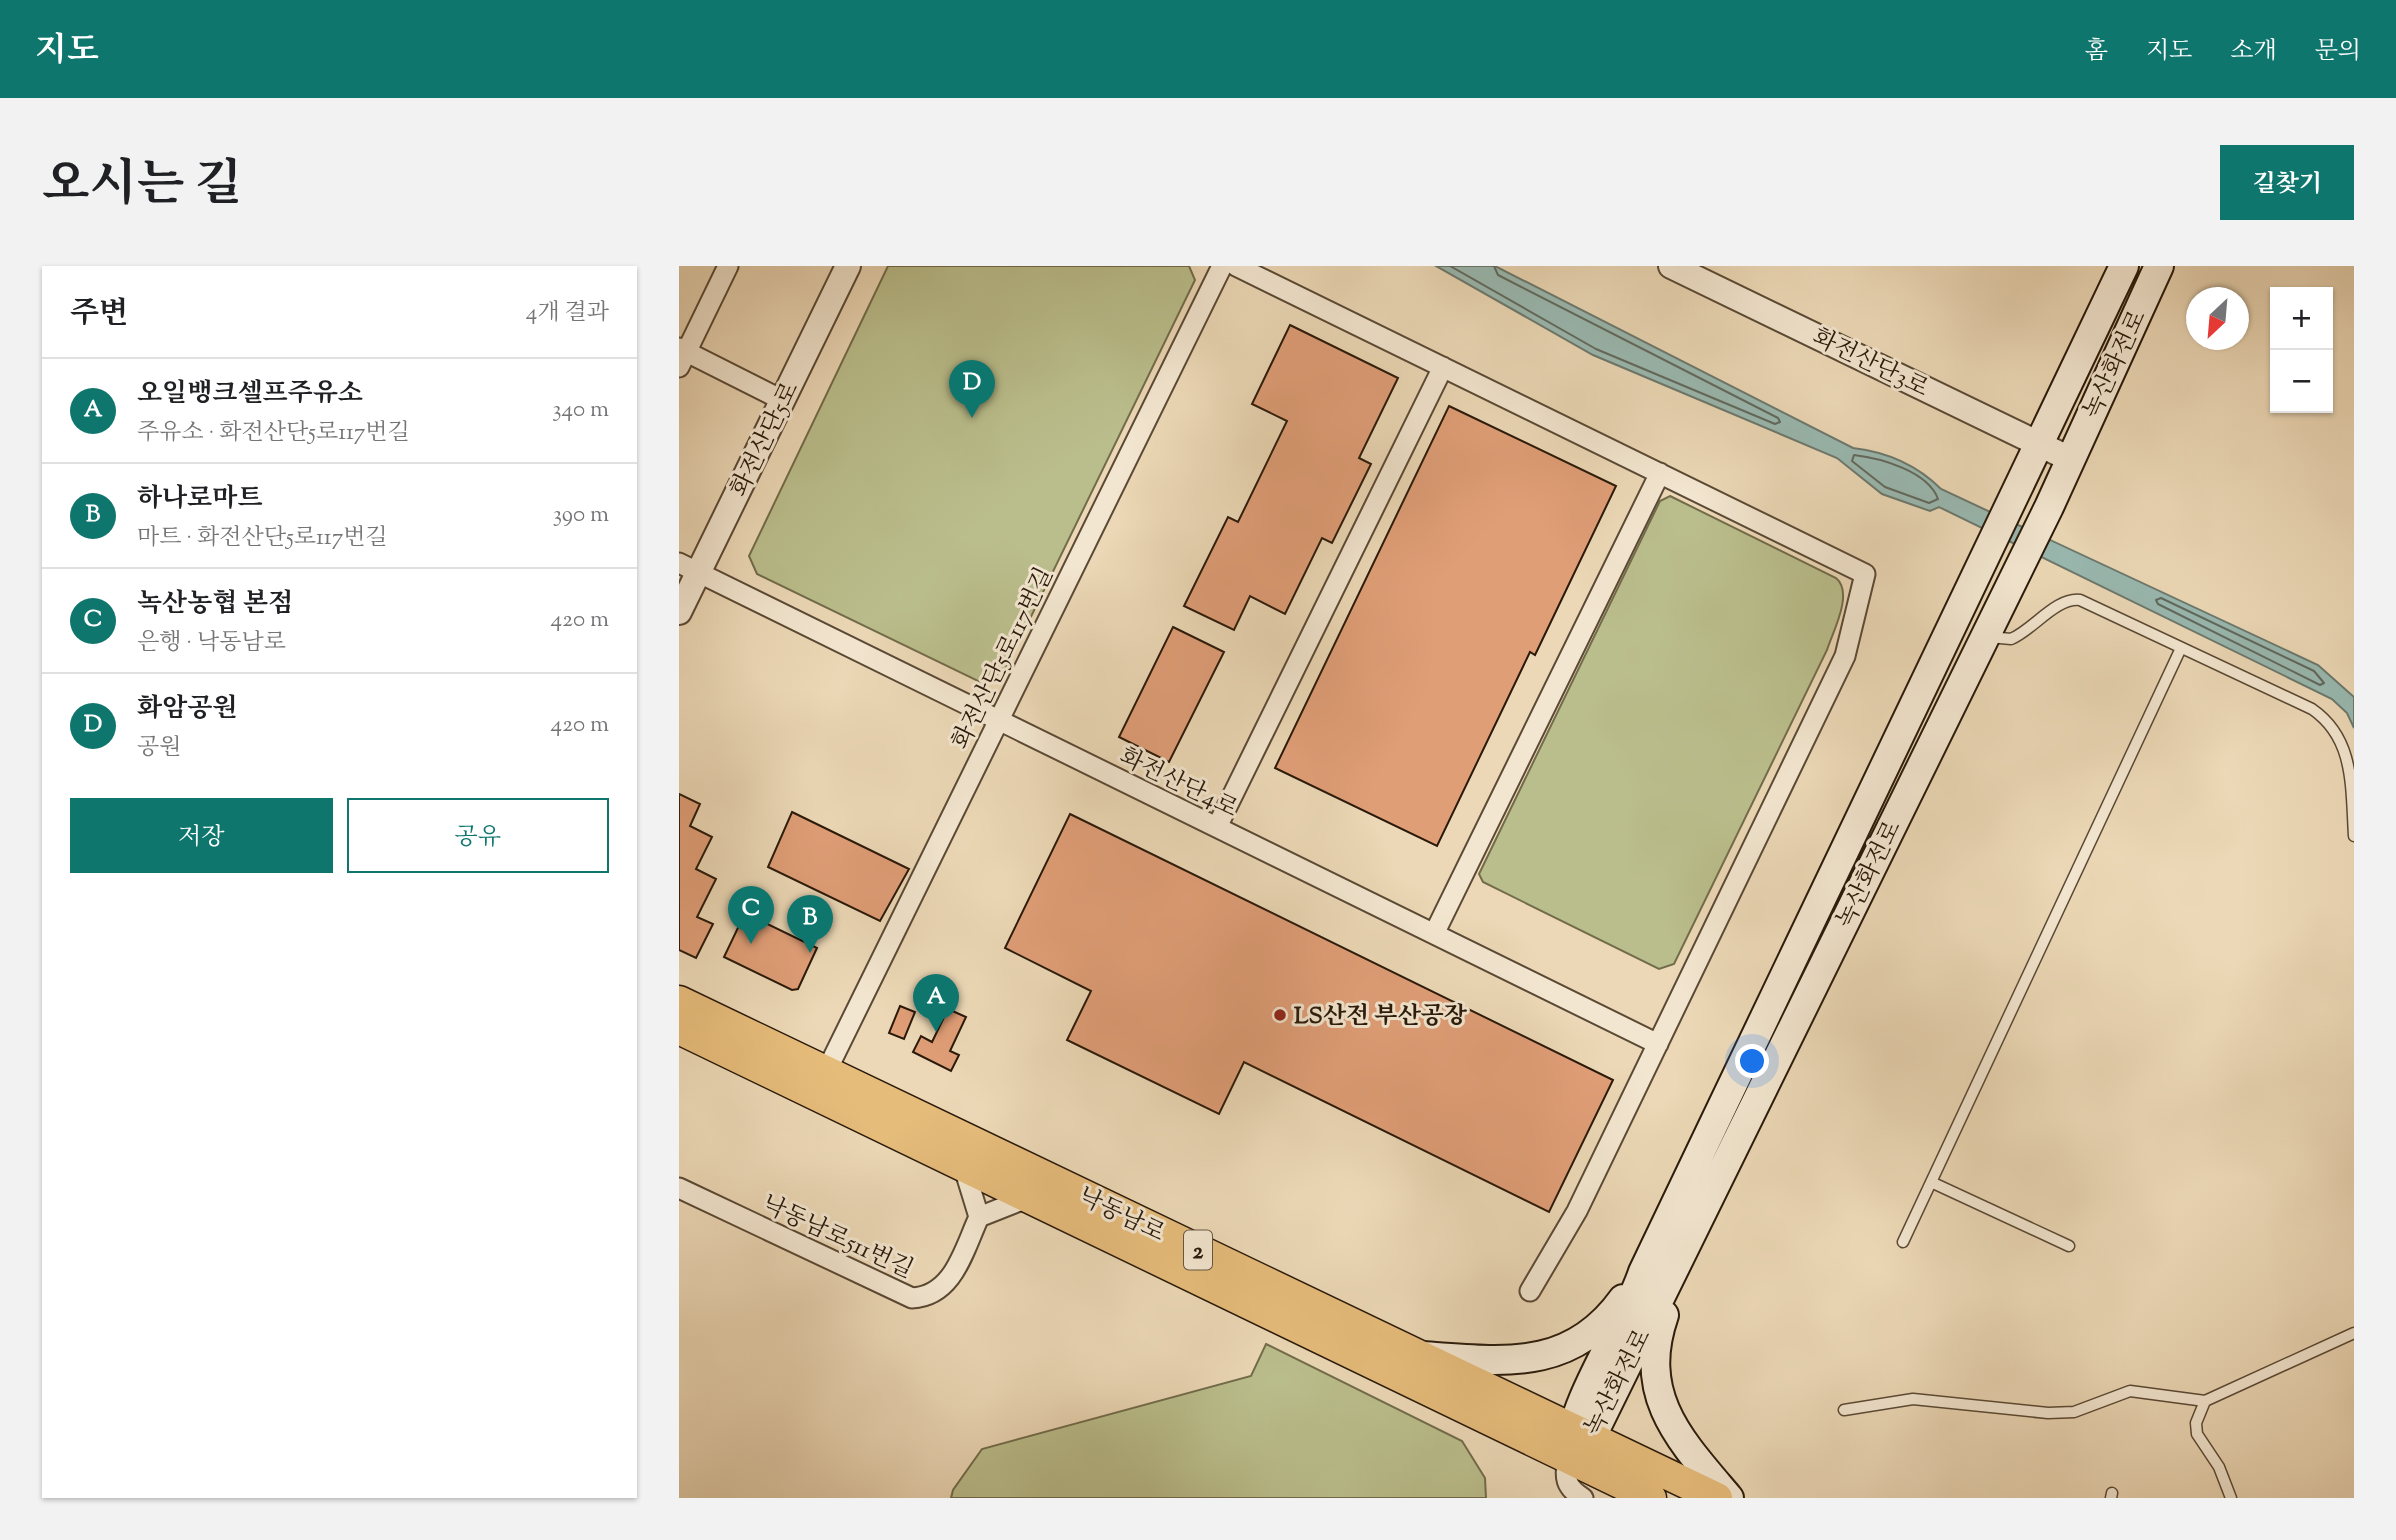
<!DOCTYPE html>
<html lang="ko">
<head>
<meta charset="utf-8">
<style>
	:root { --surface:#fff; --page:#f2f2f2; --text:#202124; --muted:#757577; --line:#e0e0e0; --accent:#0f766e }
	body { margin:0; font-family:"Sorts Mill Goudy","Noto Serif KR",serif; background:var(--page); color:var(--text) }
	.controls { position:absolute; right:21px; top:21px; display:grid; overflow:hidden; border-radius:0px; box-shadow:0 2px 5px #0004 }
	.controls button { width:63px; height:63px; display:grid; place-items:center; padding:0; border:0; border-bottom:2px solid var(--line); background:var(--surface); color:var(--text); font:35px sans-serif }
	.compass { position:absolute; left:1507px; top:21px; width:63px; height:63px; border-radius:50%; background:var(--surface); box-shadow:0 2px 5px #0004; rotate:206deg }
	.you { position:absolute; left:1074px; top:796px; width:24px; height:24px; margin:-18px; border:5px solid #fff; border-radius:50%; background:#1a73e8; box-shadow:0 0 0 10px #1a73e833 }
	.badge { display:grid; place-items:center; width:46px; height:46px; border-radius:50%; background:var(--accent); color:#fff; font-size:23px; font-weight:700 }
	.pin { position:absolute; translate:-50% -58px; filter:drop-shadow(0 2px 4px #0008) }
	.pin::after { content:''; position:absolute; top:37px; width:24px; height:21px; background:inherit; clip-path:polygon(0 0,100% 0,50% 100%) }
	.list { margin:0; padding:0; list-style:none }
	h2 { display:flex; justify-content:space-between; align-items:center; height:91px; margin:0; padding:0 28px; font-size:30px }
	h2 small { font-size:23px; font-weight:400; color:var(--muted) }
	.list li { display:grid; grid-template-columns:46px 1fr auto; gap:21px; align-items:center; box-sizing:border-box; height:105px; padding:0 28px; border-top:2px solid var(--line) }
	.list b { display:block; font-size:26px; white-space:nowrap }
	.list p { margin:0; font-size:23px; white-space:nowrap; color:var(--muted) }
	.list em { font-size:23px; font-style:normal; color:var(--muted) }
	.actions { display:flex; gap:14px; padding:21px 28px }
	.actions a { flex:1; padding:16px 0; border:2px solid var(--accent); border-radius:0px; text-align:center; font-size:24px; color:var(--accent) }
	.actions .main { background:var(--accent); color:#fff }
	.map { position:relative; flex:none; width:1675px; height:1232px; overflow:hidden; border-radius:0px }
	header { display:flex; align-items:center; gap:42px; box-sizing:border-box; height:98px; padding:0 35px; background:var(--accent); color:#fff }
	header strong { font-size:33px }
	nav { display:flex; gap:38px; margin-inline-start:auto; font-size:24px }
	.intro { display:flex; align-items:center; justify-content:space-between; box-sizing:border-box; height:168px; padding:0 42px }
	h1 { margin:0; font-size:49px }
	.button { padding:18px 32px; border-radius:0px; background:var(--accent); color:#fff; font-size:24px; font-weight:700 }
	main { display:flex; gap:42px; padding:0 42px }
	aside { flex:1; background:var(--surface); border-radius:0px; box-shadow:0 2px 5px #0004 }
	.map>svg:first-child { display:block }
</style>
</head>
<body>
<header>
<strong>지도</strong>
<nav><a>홈</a><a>지도</a><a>소개</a><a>문의</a></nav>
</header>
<div class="intro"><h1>오시는 길</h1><a class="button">길찾기</a></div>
<main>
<aside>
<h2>주변<small>4개 결과</small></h2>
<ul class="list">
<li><span class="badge">A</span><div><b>오일뱅크셀프주유소</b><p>주유소 · 화전산단5로117번길</p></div><em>340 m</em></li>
<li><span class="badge">B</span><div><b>하나로마트</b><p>마트 · 화전산단5로117번길</p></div><em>390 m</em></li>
<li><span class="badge">C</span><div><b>녹산농협 본점</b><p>은행 · 낙동남로</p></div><em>420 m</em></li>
<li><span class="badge">D</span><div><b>화암공원</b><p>공원</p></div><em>420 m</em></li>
</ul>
<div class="actions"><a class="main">저장</a><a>공유</a></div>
</aside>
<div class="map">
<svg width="1675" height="1232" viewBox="0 0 1675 1232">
	<rect width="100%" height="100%" fill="#ecd8b6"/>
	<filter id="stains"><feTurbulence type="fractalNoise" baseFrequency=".00286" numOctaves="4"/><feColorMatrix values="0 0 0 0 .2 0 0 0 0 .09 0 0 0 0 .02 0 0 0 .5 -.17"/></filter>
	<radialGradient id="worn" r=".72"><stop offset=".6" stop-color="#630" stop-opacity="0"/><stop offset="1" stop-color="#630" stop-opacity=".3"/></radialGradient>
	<path fill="#babe8c" stroke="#726c4b" stroke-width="2" d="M209 0H510L516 14 326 404 301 416 78 308 70 290Z
		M991 230 1157 312C1175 327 1154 365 1148 384L995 698 980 703 804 616 800 608 981 235Z
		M587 1078 783 1175 806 1212 807 1232H272L274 1224 303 1183 572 1110Z"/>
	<path fill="#99b9b1" stroke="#6c796e" stroke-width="2" d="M757 0H816L1174 182C1208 186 1238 199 1262 223L1639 399 1675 431V462L1668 447 1653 433 1260 241 1251 245 1203 228 1158 192 914 89Z"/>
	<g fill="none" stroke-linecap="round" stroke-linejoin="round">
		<path stroke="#61695e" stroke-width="2" d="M771 0 917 83 1096 158 1101 156 1099 152 819 9 815 0
			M1175 189C1201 192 1249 205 1259 233L1250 237 1206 221 1173 195Z
			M1482 332 1635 405 1645 417 1641 419 1479 338 1477 334Z"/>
	</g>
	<path fill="#e09e77" stroke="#29190a" stroke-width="2" d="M611 59 719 112 680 192 692 198 653 277 643 272 606 348 571 330 555 364 505 340 549 251 559 256 608 155 573 138Z
		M770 140 937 220 856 389 851 386 758 580 596 502Z
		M494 361 545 386 490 496 440 471Z
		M0 528 21 538 11 560 33 571 17 603 37 613 18 651 34 658 17 692 0 684Z
		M113 546 230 603 201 655 89 601Z
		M391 548 934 814 870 946 565 796 540 848 388 774 412 725 326 682Z
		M66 647 138 682 119 723 113 724 45 691Z
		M221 740 236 746 225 773 210 767Z
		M269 743 287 751 271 785 280 789 272 805 234 786 242 770 253 776Z"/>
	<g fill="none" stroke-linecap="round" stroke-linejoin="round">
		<defs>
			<path id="service" d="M1310 371 1332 373C1354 364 1377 331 1401 334L1633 443C1675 472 1672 518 1675 570
				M1252 916 1390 980
				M1224 976 1502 382
				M1526 1135 1517 1157 1518 1168 1540 1201 1552 1232
				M1165 1144 1234 1133 1369 1147 1395 1146 1451 1125 1526 1135 1675 1067
				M1432 1232 1433 1227"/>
			<path id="minor" d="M557 0 1186 308 1166 390 898 945 851 1025
				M0 82 103 134
				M0 101 49 0
				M0 297 979 778
				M538 561 764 101
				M755 668 981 207
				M147 806 543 0
				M285 902 300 951 348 932
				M0 922 233 1032C275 1030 285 983 300 951
				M889 1192C885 1211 886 1221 904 1232"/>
			<path id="tertiary" d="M992 0 1391 193
				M0 346 169 0"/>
			<path id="secondary" d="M985 1049C957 1130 1001 1174 1050 1232
				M743 1090C823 1095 891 1107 944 1033
				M890 1186C894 1132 945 1062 964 1006L1445 0
				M897 1186 912 1172 1370 241 1480 0"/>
			<path id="primary" d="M0 735 1038 1232
				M0 763 972 1232"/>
		</defs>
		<use href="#service" stroke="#5a4935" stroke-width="13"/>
		<use href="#minor" stroke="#5a4935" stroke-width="23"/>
		<use href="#tertiary" stroke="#5a4935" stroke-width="28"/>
		<use href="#secondary" stroke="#29190a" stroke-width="32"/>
		<use href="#primary" stroke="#29190a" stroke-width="33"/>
		<use href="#service" stroke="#f3e6d0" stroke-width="10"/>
		<use href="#minor" stroke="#f3e6d0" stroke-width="19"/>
		<use href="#tertiary" stroke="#f3e6d0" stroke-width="24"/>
		<use href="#secondary" stroke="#f3e6d0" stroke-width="28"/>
		<use href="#primary" stroke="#e6bc7b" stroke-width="30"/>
	</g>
	<circle fill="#8f2418" stroke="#f3e6d0" stroke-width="2.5" cx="601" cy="749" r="7"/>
	<g text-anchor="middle" stroke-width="6" stroke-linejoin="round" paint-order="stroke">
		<rect fill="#f3e6d0" stroke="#665645" stroke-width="2" x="505" y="964.5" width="28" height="39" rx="5"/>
		<g font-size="23" font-weight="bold" fill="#29190a">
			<text x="519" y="992">2</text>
		</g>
		<g font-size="24" fill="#29190a" stroke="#f3e6d0">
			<text transform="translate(1192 96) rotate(26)" y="8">화전산단3로</text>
			<text transform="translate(1435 98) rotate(-65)" y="8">녹산화전로</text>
			<text transform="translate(85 173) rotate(-64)" y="8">화전산단5로</text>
			<text transform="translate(323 392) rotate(-64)" y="8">화전산단5로117번길</text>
			<text transform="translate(500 516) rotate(26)" y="8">화전산단4로</text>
			<text transform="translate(1189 608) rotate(-64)" y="8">녹산화전로</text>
			<text transform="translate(443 948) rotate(26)" y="8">낙동남로</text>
			<text transform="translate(159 970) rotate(25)" y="8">낙동남로511번길</text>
			<text transform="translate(938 1116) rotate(-63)" y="8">녹산화전로</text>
		</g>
		<g font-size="24" font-weight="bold" fill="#29190a" stroke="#f3e6d0" text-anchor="start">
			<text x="615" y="757">LS산전 부산공장</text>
		</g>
	</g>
	<rect width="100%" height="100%" filter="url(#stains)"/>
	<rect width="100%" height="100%" fill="url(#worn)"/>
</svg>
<div class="controls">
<button>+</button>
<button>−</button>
</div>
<svg class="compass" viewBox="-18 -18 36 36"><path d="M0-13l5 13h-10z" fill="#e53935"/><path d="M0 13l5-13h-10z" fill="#757577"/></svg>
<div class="you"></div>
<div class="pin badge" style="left:257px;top:766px">A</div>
<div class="pin badge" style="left:131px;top:687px">B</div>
<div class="pin badge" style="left:72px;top:678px">C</div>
<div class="pin badge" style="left:293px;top:152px">D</div>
</div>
</main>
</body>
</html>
